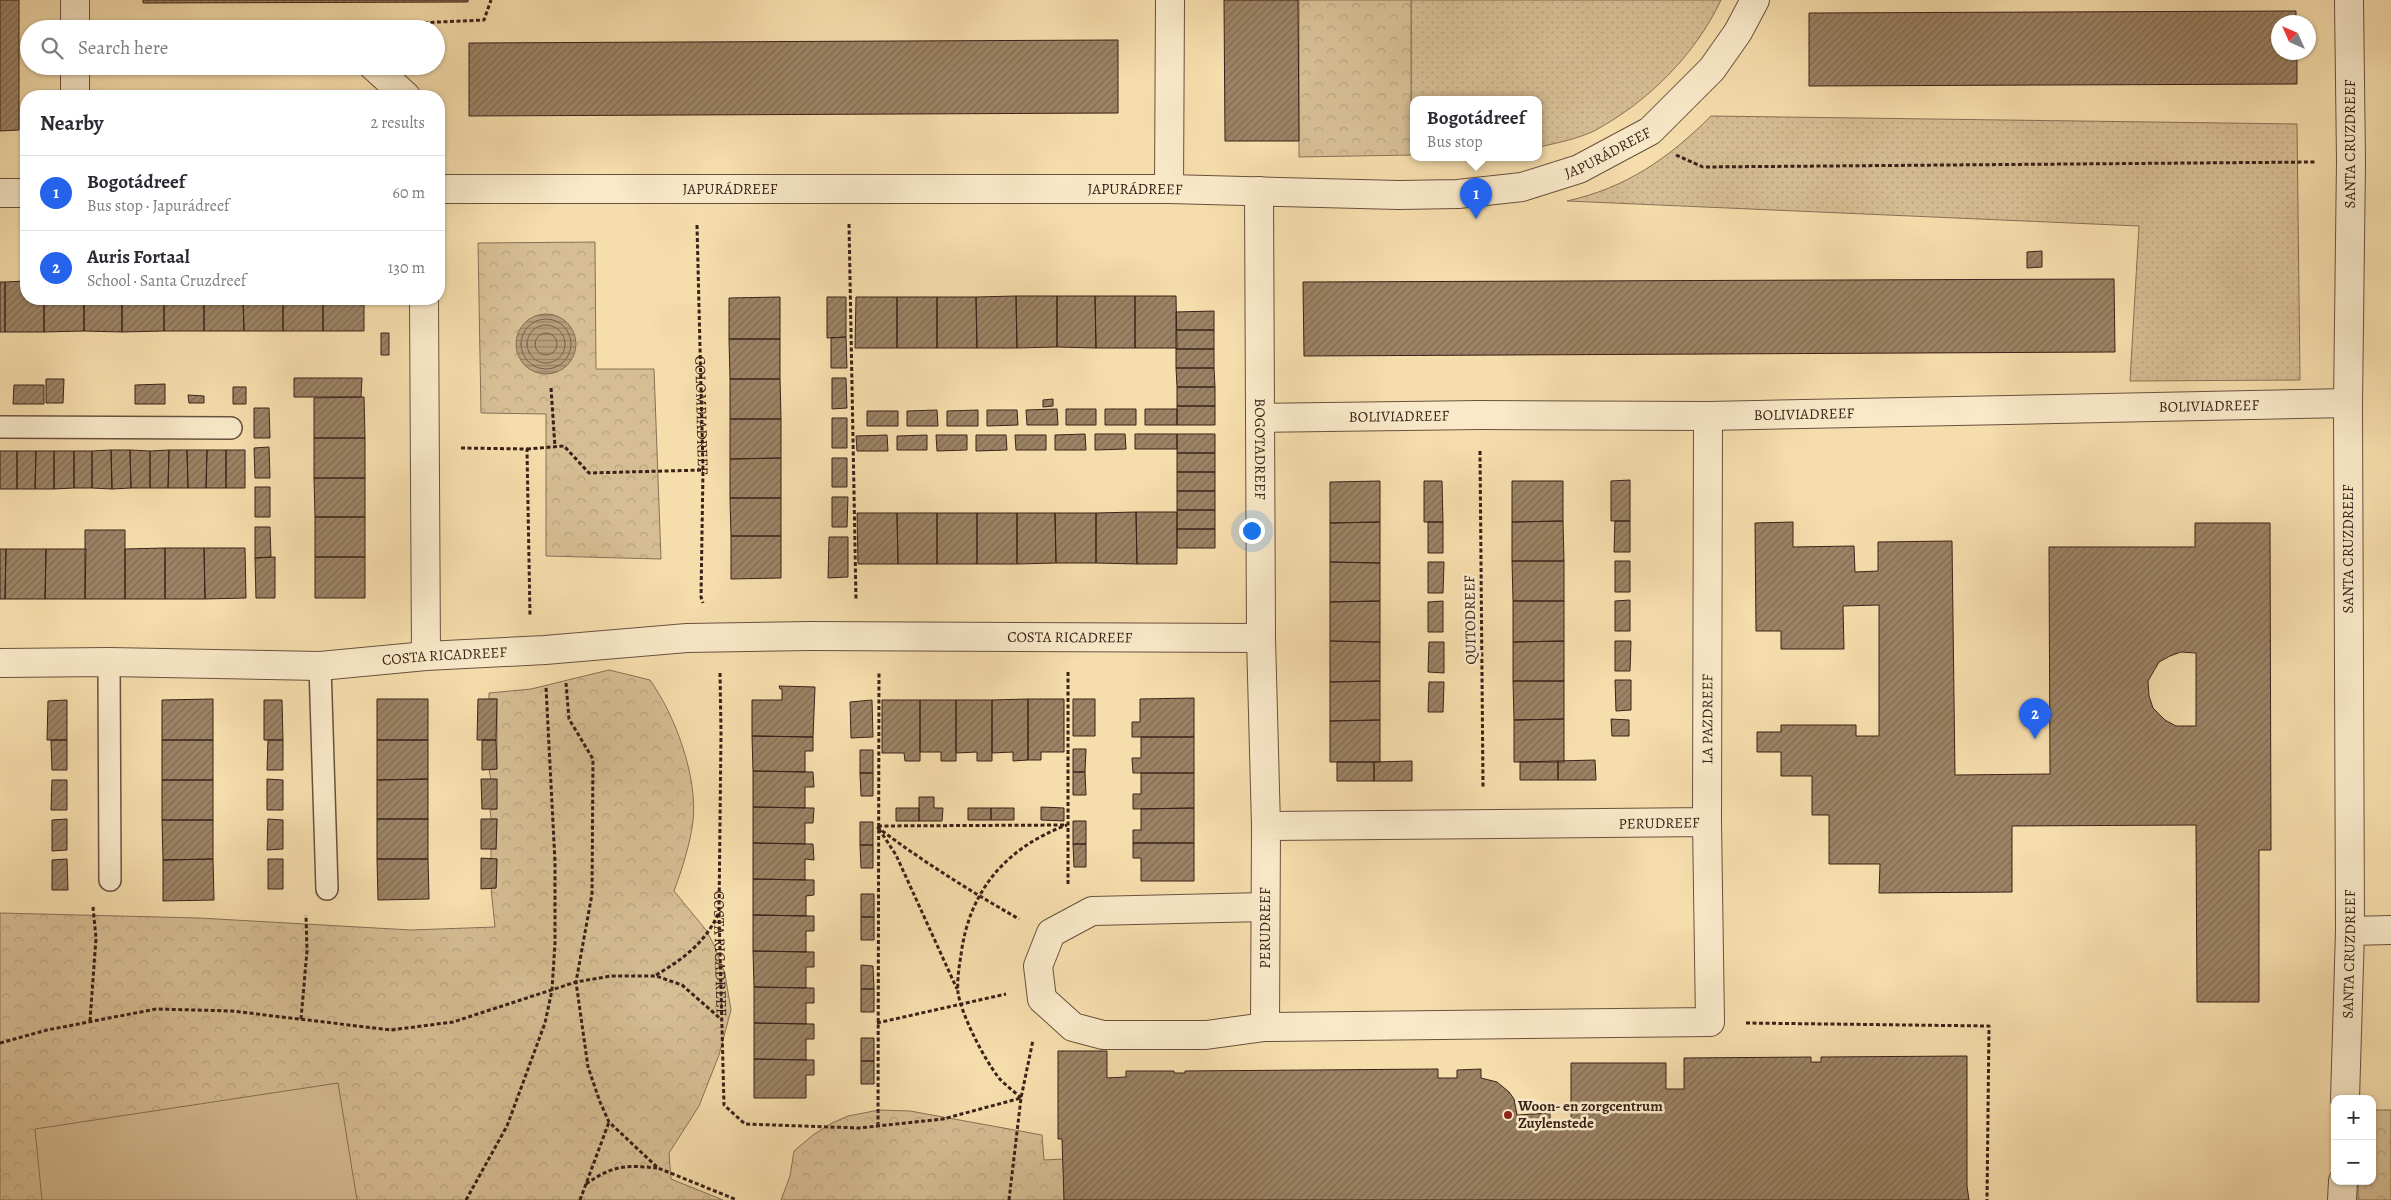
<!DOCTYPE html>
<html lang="en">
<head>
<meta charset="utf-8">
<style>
	:root { --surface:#fff; --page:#f2f2f3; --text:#2b2b33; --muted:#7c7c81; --line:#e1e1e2; --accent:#2563eb }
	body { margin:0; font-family:Alegreya,serif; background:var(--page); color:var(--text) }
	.controls { position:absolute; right:15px; bottom:15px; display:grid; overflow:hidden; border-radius:10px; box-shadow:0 1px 4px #0004 }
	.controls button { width:45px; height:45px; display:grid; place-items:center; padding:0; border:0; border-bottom:1px solid var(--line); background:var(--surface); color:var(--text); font:25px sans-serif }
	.compass { position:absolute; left:2271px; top:15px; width:45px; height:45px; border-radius:50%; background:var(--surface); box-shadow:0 1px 4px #0004; rotate:315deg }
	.you { position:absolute; left:1251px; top:530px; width:18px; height:18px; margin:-12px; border:4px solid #fff; border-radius:50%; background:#1a73e8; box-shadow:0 0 0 8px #1a73e833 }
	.badge { display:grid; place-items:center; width:32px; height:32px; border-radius:50%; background:var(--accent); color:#fff; font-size:16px; font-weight:700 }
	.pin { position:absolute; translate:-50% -41px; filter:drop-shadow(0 1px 2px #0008) }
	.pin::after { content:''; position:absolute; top:26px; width:18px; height:15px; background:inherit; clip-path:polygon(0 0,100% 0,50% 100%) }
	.popup { position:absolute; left:1410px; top:96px; width:132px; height:65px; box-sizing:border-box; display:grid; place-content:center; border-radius:10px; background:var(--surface); filter:drop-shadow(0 1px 4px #0005); font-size:16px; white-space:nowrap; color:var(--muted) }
	.popup b { font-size:19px; color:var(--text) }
	.popup::after { content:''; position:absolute; left:50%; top:100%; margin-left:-10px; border:10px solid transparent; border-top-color:var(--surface) }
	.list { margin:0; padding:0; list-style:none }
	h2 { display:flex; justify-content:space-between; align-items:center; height:65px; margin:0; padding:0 20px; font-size:21px }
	h2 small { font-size:16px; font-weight:400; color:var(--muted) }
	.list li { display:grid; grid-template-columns:32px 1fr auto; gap:15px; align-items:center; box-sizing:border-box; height:75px; padding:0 20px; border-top:1px solid var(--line) }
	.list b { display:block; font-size:19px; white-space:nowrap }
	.list p { margin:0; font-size:16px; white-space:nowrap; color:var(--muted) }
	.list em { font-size:16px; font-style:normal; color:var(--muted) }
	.icon { flex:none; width:28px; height:28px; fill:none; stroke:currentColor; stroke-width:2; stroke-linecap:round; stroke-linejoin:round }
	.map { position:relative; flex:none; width:2391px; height:1200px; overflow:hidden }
	.search { position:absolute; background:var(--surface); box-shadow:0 1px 4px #0004; left:20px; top:20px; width:425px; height:55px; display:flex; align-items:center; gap:12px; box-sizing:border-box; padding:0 18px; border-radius:28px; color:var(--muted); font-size:19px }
	.panel { position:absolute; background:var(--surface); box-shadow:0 1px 4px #0004; left:20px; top:90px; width:425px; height:215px; border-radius:20px }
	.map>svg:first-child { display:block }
</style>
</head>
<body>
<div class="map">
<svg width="2391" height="1200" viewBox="0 0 2391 1200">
	<defs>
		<pattern id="grass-dots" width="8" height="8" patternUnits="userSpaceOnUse" patternTransform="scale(1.25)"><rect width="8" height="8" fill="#d6bd93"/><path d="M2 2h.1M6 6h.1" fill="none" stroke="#b8a27e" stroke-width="1.8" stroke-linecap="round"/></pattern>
		<pattern id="forest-crowns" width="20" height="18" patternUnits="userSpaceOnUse" patternTransform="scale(1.25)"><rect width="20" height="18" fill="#d6bd93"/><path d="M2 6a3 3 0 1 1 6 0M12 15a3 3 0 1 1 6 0" fill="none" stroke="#b8a27e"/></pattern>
		<pattern id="water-rules" width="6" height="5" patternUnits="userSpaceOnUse" patternTransform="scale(1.25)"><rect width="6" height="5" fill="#b69d7a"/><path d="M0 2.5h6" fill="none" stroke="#958063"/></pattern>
		<pattern id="building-hatch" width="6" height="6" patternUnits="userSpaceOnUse" patternTransform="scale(1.25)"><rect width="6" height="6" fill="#9c8365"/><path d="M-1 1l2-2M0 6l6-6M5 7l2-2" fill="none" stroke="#806b52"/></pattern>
	</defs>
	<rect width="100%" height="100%" fill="#f6ddac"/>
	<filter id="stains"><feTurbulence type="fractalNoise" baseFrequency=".004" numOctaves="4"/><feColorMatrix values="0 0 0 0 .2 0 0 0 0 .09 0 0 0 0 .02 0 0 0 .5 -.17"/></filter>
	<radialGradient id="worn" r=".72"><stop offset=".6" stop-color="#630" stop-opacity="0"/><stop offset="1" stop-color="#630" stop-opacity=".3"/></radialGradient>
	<path fill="url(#grass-dots)" stroke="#887056" d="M1411 0H1721C1695 55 1648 102 1594 131 1577 139 1557 143 1539 147L1538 100H1414V155H1411Z
		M1711 116 2297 124 2300 380 2130 381 2139 226 1567 201C1626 188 1669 158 1711 116Z"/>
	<path fill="url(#forest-crowns)" stroke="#887056" d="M1299 0H1411V155L1299 157Z
		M595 242 596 369H654L661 559 546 556V414L481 413 478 243Z
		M609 670 650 680C675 715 698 777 693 821 690 845 682 869 674 891L706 930 714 945 725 974 731 1010 719 1055 699 1106 669 1153 671 1179 723 1200H0V913L199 918 411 930 495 927 491 888H496L497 859H491V849H496L497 819H491L490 810 497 809 489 770 497 769V699H489V693L531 689Z
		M879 1110 910 1111 1042 1135 1044 1160 1064 1159V1200H781L790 1176 794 1151 813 1135 832 1123 848 1116Z
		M2372 1110H2391V1200H2358V1181H2372Z"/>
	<path fill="#d6bd93" stroke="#887056" d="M338 1083 357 1200H42L35 1129Z"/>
	<path fill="url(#water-rules)" stroke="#846c53" d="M516 344a30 30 0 1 1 60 0a30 30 0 1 1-60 0Z"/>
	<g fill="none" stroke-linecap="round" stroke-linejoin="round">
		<path stroke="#78604a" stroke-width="1" d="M521 344a25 25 0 1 1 50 0a25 25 0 1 1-50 0Z
			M527 344a19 19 0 1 1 38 0a19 19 0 1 1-38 0Z
			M535 344a11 11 0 1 1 22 0a11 11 0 1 1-22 0Z"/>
	</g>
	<path fill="url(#building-hatch)" stroke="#3a2219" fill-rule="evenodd" d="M0 0H19V130L0 131Z
		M143 0H468V2L143 3Z
		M1224 0H1298L1299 141H1225Z
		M2296 11V22H2278V52H2297V84L1809 86V13Z
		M1118 40V113L469 116V43Z
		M2042 251V267L2027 268V252Z
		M2114 279 2115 352 1304 356 1303 282Z
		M26 281V299H44V332H5V282Z
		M0 282H5V332H0Z
		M1016 296 1017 348H977L976 297Z
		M1016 296H1057V347L1017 348Z
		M1057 296H1095L1096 348 1057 347Z
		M1095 296H1135V348H1096Z
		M1135 296H1176L1177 348H1135Z
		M780 297V339H729V298Z
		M827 297H846V337L827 338Z
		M856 297H897V348H855Z
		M897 297H937V348H897Z
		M937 297H976L977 348H937Z
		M44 299H84V331L44 332Z
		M84 299H122V332L84 331Z
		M122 299H164V331L122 332Z
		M164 299H204V331H164Z
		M204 299H243L244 331H204Z
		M243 299H283V331H244Z
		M283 299H323V331H283Z
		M323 299H364V331H323Z
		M1214 311V330H1176V312Z
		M1176 330H1214V349H1176Z
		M381 333H389V355H381Z
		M846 337 847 368H831V338Z
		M729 339H780V379H730Z
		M1176 349H1214V368H1176Z
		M1176 368H1214L1215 387H1177Z
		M294 378H362L361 397H294Z
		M832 378H846L847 408 832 409Z
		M46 379H64L63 403H46Z
		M730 379H780L781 419H730Z
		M165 384V404H135V385Z
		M14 385H44V404H13Z
		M233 387H246V404H233Z
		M1177 387H1215V406H1177Z
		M188 395 204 396V403H189Z
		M364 397 365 438H314V398Z
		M1053 399V406L1043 407V400Z
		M1177 406H1215V425H1177Z
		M254 408H269L270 438H254Z
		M1057 409 1058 425H1027L1026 410Z
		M1066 409H1096V425H1066Z
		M1105 409H1136V425H1105Z
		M1145 409H1177V425H1145Z
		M937 410 938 426H907V411Z
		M978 410V426H947V411Z
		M987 410H1017L1018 425 987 426Z
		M867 411H898V426H867Z
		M832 418H847V448H832Z
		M730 419H781V458L730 459Z
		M1085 434 1086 450H1055V435Z
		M1095 434H1125L1126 449 1095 450Z
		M1135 434H1177V449H1135Z
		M1177 434H1215V453H1177Z
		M887 435 888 451H857L856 436Z
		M927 435V450H897V436Z
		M936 435H967V450L937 451Z
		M976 435H1006L1007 450 976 451Z
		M1015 435H1046V450H1016Z
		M314 438H365V478H314Z
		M269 447 270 478H255L254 448Z
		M111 450 112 489 92 488V451Z
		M111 450H130L131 488 112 489Z
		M130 450 150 451V488H131Z
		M169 450H187L188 488H168Z
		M169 450 168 488H150V451Z
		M187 450H207L206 488H188Z
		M207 450H226V488H206Z
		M226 450H245V488H226Z
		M0 451H17V489H0Z
		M17 451H36L35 489H17Z
		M36 451H54V489H35Z
		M54 451H74V488L54 489Z
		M74 451H92V488H74Z
		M1177 453H1215V472H1177Z
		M781 458V498H730V459Z
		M832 458H847V487H832Z
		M1177 472H1215V491H1177Z
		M314 478H365V517H315Z
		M1630 480V521H1611V481Z
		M1380 481V522L1330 523V482Z
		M1424 481H1442L1443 522H1424Z
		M1512 481H1563V521L1512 522Z
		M255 487H270V517H255Z
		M1177 491H1215V510H1177Z
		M832 497H848L847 527H832Z
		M730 498H781V536H731Z
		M1177 510H1215V529H1177Z
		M1136 512 1137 564 1096 563V513Z
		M1136 512H1177V564H1137Z
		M857 513H897L898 564H858Z
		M897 513H937V564H898Z
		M937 513H977V564H937Z
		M977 513H1017V564H977Z
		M1017 513H1055L1056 563 1017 564Z
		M1055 513H1096V563H1056Z
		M315 517H365V557H315Z
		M1563 521 1564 561H1512V522Z
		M1615 521H1630V552H1614Z
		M1380 522V563L1330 562V523Z
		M1428 522H1443V553H1428Z
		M1793 522V547L1854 546 1855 572 1878 571V542L1952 541 1955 775 2050 774 2049 547H2195V523H2270L2271 850H2259V1002H2197L2196 825 2012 826V892L1879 893 1880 864H1829V815H1812V776H1781V752H1757V732H1781V725H1856V736H1879V605L1843 606 1844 649H1781V631H1756L1755 523ZM2181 652 2196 653V726H2176L2165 720 2153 708 2149 696 2148 681 2159 662 2170 656Z
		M255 527H270L271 557 255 558Z
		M1177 529H1215V548H1177Z
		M85 530H125V599H85Z
		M731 536H781V578L731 579Z
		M829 537H848V577L828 578Z
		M165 548H204L205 599H165Z
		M165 548V599H125V549Z
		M204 548H245L246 598 205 599Z
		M0 549H6L5 599H0Z
		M6 549H46L45 599H5Z
		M46 549H86L85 599H45Z
		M275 557V598H256L255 558Z
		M315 557H365V598H315Z
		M1512 561H1564V601H1513Z
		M1615 561H1630V592H1615Z
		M1330 562 1380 563V601L1330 602Z
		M1428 562H1444L1443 593H1428Z
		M1630 600V631H1615V601Z
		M1380 601V642L1330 641V602Z
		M1443 601V632H1428V602Z
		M1513 601H1564V641L1513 642Z
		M1330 641 1380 642V681L1330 682Z
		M1564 641V681H1513V642Z
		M1615 641H1631L1630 671H1615Z
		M1429 642H1444V673L1428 672Z
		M1615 680H1631V710L1616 711Z
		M1380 681V720L1330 721V682Z
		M1513 681H1564V719L1514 720Z
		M1429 682H1444L1443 712H1428Z
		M779 686 815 687 813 737 752 736V700H782V689H780Z
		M1194 698V737H1132V722H1140V699Z
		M213 699V740H162V700Z
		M377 699H428V740H377Z
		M478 699H497L496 740H477Z
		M1028 699H1064V752H1041V760H1028Z
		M1028 699V760L1013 761V752L992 753V700Z
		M1073 699H1095V736H1073Z
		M67 700V740H47L48 701Z
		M264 700H282L283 740H264Z
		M872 700 873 737 851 738 850 702Z
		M882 700H920V761H905L904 753H882Z
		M920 700H956V761H941V752H920Z
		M956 700H992V761H977V752L956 753Z
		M1564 719V762H1514V720Z
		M1611 719 1629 720V736H1612Z
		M1380 720V762H1330V721Z
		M752 736 813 737V751H805V772L753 771Z
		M1141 737H1194V773H1133L1132 758H1141Z
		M51 740H67V770H52Z
		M162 740H213V780H162Z
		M268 740H283V770H267Z
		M377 740H428V779L377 780Z
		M482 740H496L497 769 482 770Z
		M1073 749H1086L1085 772H1073Z
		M860 750H873V773H860Z
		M1595 760 1596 780H1558V761Z
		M1412 761V781H1374V762Z
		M1558 761V780H1520V762Z
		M1337 762H1374V781H1337Z
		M753 771 813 772 814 787H805V808L753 807Z
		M1073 772H1085L1086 795H1073Z
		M860 773H873V796H861Z
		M1141 773H1194V808L1133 809V794H1141Z
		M267 779 283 780V810H267Z
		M428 779V819H377V780Z
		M481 779H497V809H482Z
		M52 780H67V810H51Z
		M162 780H213V820H162Z
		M919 797H934V808H943L942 821H919Z
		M753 807 814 808 813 823H805V844L753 843Z
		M1041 807 1064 808V821L1041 820Z
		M896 808H919V821H896Z
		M968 808H991V820H968Z
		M991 808H1014V820H991Z
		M1194 808V843H1133V830H1141V809Z
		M67 819V850L52 851V820Z
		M268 819 283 820V849L267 850Z
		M377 819H428V859H377Z
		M481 819H497L496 849H481Z
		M162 820H213V859L163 860Z
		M1073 821H1086V844H1073Z
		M860 822H873V845H860Z
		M753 843 813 844 814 860 805 859V880L753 879Z
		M1133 843H1194V881H1141V858H1133Z
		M1073 844H1086V867H1074Z
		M860 845H873V868H861Z
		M481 858 497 859 496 888 481 889Z
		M67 859 68 890H52V860Z
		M213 859 214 900 163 901V860Z
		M268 859H283V889H268Z
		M377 859H428L429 899 378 900Z
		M753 879 814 880V895L806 896V916L753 915Z
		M861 894H874V917H861Z
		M753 915 814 916V931H806V952L753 951Z
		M861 917H874V940H861Z
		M753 951 814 952V967H806V988L754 987Z
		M861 965 873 966 874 989H861Z
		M754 987 814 988V1003H806V1024L754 1023Z
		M861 989H874V1012H861Z
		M754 1023 814 1024V1039H806V1060L754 1059Z
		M861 1038H874V1061H861Z
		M1058 1051H1107V1078L1126 1077V1071H1174V1073H1185V1071L1438 1069V1078H1457V1070L1481 1069V1078L1497 1082 1509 1092 1514 1099 1517 1115 1550 1113V1125L1571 1124V1063H1666V1089H1684V1058L1811 1057V1062H1821V1057L1967 1056V1186L1969 1200H1064L1062 1139H1058Z
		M754 1059 814 1060V1075H806V1098H754Z
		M861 1061H874V1084H861Z"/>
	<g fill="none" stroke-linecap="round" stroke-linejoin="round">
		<defs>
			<path id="lane" d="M0 427 231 428
				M109 662 110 880
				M320 666 327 889"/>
			<g id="street">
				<path d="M75 29V0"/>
				<path d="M75 66V96"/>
				<path d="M373 66 406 96"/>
				<path id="s3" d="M439 189H1169L1399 195 1458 194 1522 187 1579 169 1650 131 1712 69 1738 32 1755 0"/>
				<path d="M1169 189 1170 0"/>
				<path id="s4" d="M1259 191 1261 638 1266 826"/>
				<path d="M0 193H26"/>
				<path d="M424 299 426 656"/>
				<path id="s5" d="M1260 418 1480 415 1708 416 2348 403"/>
				<path id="s6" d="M0 663 109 662 320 666 426 656 545 650 687 638 810 636 1261 638"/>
				<path id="s7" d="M1707 822 1266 826 1265 1027 1710 1022 1707 822 1708 416"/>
				<path d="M1265 907 1092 911 1051 933 1038 966 1042 999 1073 1027 1103 1035H1206L1265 1027"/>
				<path d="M2350 931 2391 930"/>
				<path id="s8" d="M2345 1099 2350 931 2348 403 2351 161 2349 0"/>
				<path d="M2342 1200 2343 1181"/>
			</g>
		</defs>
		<use href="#lane" stroke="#69513e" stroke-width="24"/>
		<use href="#street" stroke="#69513e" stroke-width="30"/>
		<g stroke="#3a2219" stroke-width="3" stroke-dasharray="4 2.5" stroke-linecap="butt">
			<path d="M417 29V23L484 20 491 0"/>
			<path d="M1676 155 1703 167 2315 162"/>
			<path d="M849 224 856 600"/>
			<path id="s1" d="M697 225 703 470 701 597 703 603"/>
			<path d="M551 388 555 447"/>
			<path d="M461 448 527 449 530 616"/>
			<path d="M527 449 564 446 589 473 703 470"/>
			<path d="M1480 451 1483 787"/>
			<path id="s2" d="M720 673 721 732 719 912 724 1105 745 1124 859 1128 943 1119 1021 1098"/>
			<path d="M566 683 569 719 593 759 592 894 576 982 588 1067 600 1102 609 1122 658 1168 737 1200"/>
			<path d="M878 826 1064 825"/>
			<path d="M877 827C922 861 970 891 1019 919"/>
			<path d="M879 829 896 855 957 989"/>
			<path d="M1068 884V672"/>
			<path d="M656 975C682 960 706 942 718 914"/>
			<path d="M301 1019 307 951 306 915"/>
			<path d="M90 1021 96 938 93 907"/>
			<path d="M877 1023 1006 994"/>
			<path d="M1746 1023 1989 1026 1987 1200"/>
			<path d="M0 1043 47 1030 156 1009 232 1011 391 1030 453 1022 576 982 611 976H656L682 985 722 1020"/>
			<path d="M1021 1098C1014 1091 1005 1085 999 1078 984 1059 962 1016 958 993 957 980 959 967 961 955 969 890 1007 847 1067 825"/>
			<path d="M878 1126 879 672"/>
			<path d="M586 1184C613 1165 626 1165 657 1168"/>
			<path d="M466 1200 507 1126 545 1023 552 990 555 943V862L546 687"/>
			<path d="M580 1200 609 1122"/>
			<path d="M1009 1200 1021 1098 1033 1040"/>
		</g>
		<use href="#lane" stroke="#f9e9c9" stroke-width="21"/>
		<use href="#street" stroke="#f9e9c9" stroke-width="28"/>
	</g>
	<circle fill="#8f2418" stroke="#f9e9c9" stroke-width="2" cx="1508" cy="1115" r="5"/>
	<g text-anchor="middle" stroke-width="5" stroke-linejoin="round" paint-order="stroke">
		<g font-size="15" fill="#3a2219" stroke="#f9e9c9">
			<text transform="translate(2350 144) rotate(-90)" y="5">SANTA CRUZDREEF</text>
			<text dy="5" stroke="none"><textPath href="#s3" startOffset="1176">JAPURÁDREEF</textPath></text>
			<text dy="5" stroke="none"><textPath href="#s3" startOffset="291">JAPURÁDREEF</textPath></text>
			<text dy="5" stroke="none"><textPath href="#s3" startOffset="696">JAPURÁDREEF</textPath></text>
			<text dy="5" stroke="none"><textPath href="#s5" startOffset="949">BOLIVIADREEF</textPath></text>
			<text dy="5" stroke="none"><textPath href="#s5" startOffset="544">BOLIVIADREEF</textPath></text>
			<text dy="5" stroke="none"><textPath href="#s1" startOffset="190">COLOMBIADREEF</textPath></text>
			<text dy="5" stroke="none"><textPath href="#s5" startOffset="139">BOLIVIADREEF</textPath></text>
			<text dy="5" stroke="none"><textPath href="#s4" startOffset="258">BOGOTADREEF</textPath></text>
			<text transform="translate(2348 549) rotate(-90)" y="5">SANTA CRUZDREEF</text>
			<text transform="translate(1470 620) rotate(-91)" y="5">QUITODREEF</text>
			<text dy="5" stroke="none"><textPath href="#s6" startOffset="1071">COSTA RICADREEF</textPath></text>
			<text dy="5" stroke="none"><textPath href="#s6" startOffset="445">COSTA RICADREEF</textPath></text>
			<text dy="5" stroke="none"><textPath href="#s7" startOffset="1390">LA PAZDREEF</textPath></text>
			<text transform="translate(1659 823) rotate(-1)" y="5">PERUDREEF</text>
			<text transform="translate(1265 928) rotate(-90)" y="5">PERUDREEF</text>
			<text dy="5" stroke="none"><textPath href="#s2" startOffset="280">COSTA RICADREEF</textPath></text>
			<text dy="5" stroke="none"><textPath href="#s8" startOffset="145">SANTA CRUZDREEF</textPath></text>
		</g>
		<g font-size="15" font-weight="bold" fill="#3a2219" stroke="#f9e9c9" text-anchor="start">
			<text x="1518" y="1111">Woon- en zorgcentrum<tspan x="1518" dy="17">Zuylenstede</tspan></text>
		</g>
	</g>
	<rect width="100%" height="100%" filter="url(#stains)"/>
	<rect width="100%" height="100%" fill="url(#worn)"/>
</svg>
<div class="controls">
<button>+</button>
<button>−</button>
</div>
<svg class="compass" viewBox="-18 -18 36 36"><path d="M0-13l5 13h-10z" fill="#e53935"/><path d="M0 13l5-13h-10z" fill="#7c7c81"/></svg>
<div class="you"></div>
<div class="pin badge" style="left:1476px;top:219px">1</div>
<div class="popup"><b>Bogotádreef</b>Bus stop</div>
<div class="pin badge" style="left:2035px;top:739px">2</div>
<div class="search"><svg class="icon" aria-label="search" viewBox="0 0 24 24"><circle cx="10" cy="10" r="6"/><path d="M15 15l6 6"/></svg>Search here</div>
<section class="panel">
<h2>Nearby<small>2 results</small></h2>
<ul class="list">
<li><span class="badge">1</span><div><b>Bogotádreef</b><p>Bus stop · Japurádreef</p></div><em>60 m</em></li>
<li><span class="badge">2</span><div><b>Auris Fortaal</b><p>School · Santa Cruzdreef</p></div><em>130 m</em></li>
</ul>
</section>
</div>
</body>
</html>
